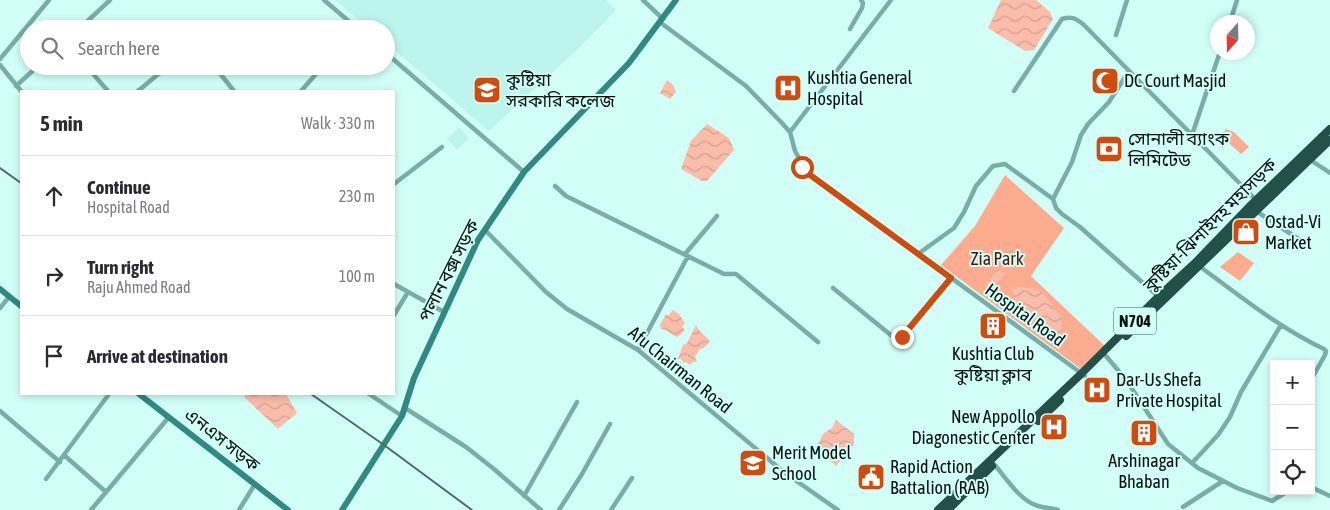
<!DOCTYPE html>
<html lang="en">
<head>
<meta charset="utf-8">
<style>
	:root { --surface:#fff; --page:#f7f7f7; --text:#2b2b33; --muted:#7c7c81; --line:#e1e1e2 }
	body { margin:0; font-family:"Asap Condensed","Noto Sans Bengali",sans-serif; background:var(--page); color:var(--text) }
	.controls { position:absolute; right:15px; bottom:15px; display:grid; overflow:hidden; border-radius:0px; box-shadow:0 2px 8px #0003 }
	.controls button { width:45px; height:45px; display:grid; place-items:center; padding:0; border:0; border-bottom:1px solid var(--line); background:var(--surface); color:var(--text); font:25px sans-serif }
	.compass { position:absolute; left:1210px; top:15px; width:45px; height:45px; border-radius:50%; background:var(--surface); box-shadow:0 2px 8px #0003; rotate:200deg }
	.stop { position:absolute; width:15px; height:15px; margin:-11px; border:4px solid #d04b0e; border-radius:50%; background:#fff }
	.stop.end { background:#d04b0e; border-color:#fff; box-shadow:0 1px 5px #0008 }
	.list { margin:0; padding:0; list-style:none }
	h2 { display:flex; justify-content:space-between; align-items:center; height:65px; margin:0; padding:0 20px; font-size:21px }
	h2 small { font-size:16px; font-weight:400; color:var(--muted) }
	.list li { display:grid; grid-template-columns:32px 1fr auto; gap:15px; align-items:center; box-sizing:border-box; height:80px; padding:0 20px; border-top:1px solid var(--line) }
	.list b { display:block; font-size:19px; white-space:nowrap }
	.list p { margin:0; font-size:16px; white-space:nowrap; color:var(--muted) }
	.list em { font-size:16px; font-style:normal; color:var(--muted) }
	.icon { flex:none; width:28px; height:28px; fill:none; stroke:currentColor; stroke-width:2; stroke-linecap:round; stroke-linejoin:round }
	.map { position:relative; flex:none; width:1330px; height:510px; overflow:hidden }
	.search { position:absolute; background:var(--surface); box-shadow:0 2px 8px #0003; left:20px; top:20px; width:375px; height:55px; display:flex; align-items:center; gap:12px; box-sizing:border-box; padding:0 18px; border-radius:28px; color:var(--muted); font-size:19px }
	.panel { position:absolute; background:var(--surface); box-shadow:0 2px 8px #0003; left:20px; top:90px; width:375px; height:305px; border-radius:0px }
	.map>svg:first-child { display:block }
</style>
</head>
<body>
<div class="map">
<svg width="1330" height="510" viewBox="0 0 1330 510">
	<defs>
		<pattern id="water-waves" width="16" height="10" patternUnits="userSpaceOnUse" patternTransform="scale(1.25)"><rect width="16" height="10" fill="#f9bda9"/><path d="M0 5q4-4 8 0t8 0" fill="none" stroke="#d4a190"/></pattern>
	</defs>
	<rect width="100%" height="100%" fill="#d1fff8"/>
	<path fill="#bdf4ed" d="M335 0H606L616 10 578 49 489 131 386 43V29H369Z
		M459 127 469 138 457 150 447 139Z
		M1094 379 1108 390 1099 401 1085 389Z"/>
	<path fill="#feac90" d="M1226 129 1234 132 1249 147 1241 154 1221 136Z
		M1005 175 1064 228 1031 276 1106 347 1081 369 941 265 975 226Z
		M1238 252 1254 263 1240 281 1220 267Z"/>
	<path fill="url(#water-waves)" d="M1001 0H1036L1050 12 1053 19 1034 50 1025 51 988 28Z
		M667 80 674 86 676 92 670 99 660 93Z
		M707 124 729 138 734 150 707 181H702L681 169 691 141Z
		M998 269 1005 274 991 290 985 285Z
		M1011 287 1031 288 1042 292 1061 316 1062 329 1060 337 1051 334 1037 320 1028 317 1018 309Z
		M673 310 679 314 685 323 682 327 685 330 678 337C672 336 667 329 661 329L660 325 666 314 668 316Z
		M696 325C700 333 705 335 710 341L704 348 700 349 695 357 697 362H693L690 365 686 362 684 363 680 358 677 361 683 345 687 343Z
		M246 394H286L297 413 278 429 244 397Z
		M836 420 854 434V444L836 466 816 447 824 433 832 428Z"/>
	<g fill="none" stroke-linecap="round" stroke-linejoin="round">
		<path stroke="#79ada7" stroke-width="4.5" d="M324 0 358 29
			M643 0 663 19
			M1230 22 1237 0
			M661 23 746 86 781 122 790 132 795 151 807 172 1085 376
			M79 29 110 0
			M850 29 862 8 863 3 861 0
			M1116 35 1127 0
			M386 53 524 172
			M0 59 49 0
			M0 65 21 91
			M86 66 108 91
			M214 66 234 91
			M16 86 38 66
			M138 91 168 66
			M301 91 323 66
			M1014 91 1062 19C1071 16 1075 18 1083 24L1257 201
			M790 132 891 0
			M1192 135 1220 52
			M1309 159 1330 173
			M394 184 442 147
			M555 186 566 196 724 274H736L818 342
			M1053 199 1072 162 1081 135 1088 124 1109 102 1129 71
			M1256 211 1300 240
			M485 230 546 292 567 309 638 350 785 473 838 510
			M685 254 717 216
			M918 254 954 228 964 212 976 186 993 166 1005 164 1053 199 1056 208 1062 214 1080 227 1160 298
			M1199 266C1239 295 1279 328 1324 349L1326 351 1325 355 1311 380
			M394 284 444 312
			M833 288 892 336 900 338 951 277
			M0 308 9 297
			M394 315 408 292
			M638 350 688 256
			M1106 356 1127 381 1168 444 1198 468 1237 488 1272 501 1288 491
			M369 394 402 416
			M405 408 466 447 494 469 541 510
			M0 411 60 462
			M64 455 106 492
			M1192 463 1218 435 1230 417 1241 392 1281 325
			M994 464C1006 478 1020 501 1038 506 1045 508 1052 508 1058 510
			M46 479 109 394
			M1311 487 1330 496
			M524 496 577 402
			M1183 507 1223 481
			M91 510 169 417
			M239 510 255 484
			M559 510 582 474 610 424
			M611 510 632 478"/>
		<path stroke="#308a82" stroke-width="6" d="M0 289 21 306
			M139 394 288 510
			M342 510 402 416 414 378 478 240 524 172 629 63 676 0"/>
		<path stroke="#23504b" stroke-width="8" d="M1126 336 1330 140
			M1038 421 1060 400
			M938 510 1081 374 1158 297 1195 263 1249 207 1330 129
			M948 510 992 466"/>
		<path stroke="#516b67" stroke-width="2" d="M0 168 21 183
			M311 394 384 445 472 510"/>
	</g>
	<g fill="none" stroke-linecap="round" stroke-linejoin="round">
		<path stroke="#d04b0e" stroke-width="6" d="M802 167 806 172 951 278 902 337"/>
	</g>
	<defs>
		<symbol id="mosque-square" viewBox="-11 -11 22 22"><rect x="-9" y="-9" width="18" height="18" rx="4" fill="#d04b0e" stroke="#d1fff8"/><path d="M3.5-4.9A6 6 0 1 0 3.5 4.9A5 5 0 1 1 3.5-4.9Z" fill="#fff"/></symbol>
		<symbol id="hospital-square" viewBox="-11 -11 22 22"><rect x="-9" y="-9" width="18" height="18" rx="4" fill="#d04b0e" stroke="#d1fff8"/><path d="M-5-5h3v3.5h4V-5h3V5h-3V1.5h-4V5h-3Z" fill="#fff"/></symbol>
		<symbol id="university-square" viewBox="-11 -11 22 22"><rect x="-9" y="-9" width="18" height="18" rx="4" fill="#d04b0e" stroke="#d1fff8"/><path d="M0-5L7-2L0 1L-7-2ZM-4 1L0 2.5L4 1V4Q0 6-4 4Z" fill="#fff"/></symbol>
		<symbol id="bank-square" viewBox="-11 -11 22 22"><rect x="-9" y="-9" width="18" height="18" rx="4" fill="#d04b0e" stroke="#d1fff8"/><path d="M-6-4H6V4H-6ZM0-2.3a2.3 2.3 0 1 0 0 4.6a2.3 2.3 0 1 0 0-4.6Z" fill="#fff"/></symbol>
		<symbol id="shop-square" viewBox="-11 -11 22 22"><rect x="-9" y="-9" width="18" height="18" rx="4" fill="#d04b0e" stroke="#d1fff8"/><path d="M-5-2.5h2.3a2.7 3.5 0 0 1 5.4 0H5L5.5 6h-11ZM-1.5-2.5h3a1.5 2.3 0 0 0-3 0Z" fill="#fff"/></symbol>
		<symbol id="building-square" viewBox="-11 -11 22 22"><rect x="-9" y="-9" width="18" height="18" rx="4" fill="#d04b0e" stroke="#d1fff8"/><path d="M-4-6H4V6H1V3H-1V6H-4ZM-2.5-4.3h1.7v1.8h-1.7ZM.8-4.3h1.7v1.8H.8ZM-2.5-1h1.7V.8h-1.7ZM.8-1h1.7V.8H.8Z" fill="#fff"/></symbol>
		<symbol id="school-square" viewBox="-11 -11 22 22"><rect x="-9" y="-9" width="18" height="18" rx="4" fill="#d04b0e" stroke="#d1fff8"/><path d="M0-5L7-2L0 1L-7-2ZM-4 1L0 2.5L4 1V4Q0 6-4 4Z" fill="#fff"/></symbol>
		<symbol id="civic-square" viewBox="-11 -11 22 22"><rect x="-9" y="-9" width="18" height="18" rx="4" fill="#d04b0e" stroke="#d1fff8"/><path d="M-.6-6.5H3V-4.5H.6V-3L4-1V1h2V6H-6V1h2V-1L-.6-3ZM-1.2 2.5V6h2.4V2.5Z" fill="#fff"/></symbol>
	</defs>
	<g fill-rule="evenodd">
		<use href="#mosque-square" x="1089" y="65" width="32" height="32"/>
		<use href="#hospital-square" x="772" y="72" width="32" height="32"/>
		<use href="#university-square" x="471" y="74" width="32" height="32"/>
		<use href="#bank-square" x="1093" y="133" width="32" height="32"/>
		<use href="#shop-square" x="1230" y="216" width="32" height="32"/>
		<use href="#building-square" x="977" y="310" width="32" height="32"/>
		<use href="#hospital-square" x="1081" y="374" width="32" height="32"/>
		<use href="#hospital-square" x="1038" y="411" width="32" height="32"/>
		<use href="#building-square" x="1128" y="417" width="32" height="32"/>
		<use href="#school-square" x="737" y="447" width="32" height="32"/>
		<use href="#civic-square" x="855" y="461" width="32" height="32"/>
	</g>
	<g text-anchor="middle" stroke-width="4" stroke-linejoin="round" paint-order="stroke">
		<rect fill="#d1fff8" stroke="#405854" stroke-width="1" x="1114" y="307.5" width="42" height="27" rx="4"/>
		<g font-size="16" font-weight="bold" fill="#02100e">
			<text x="1135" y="327">N704</text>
		</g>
		<g font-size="18" fill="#02100e" stroke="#d1fff8" text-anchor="start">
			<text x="807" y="84">Kushtia General<tspan x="807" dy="21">Hospital</tspan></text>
			<text x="506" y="86">কুষ্টিয়া<tspan x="506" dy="21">সরকারি কলেজ</tspan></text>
			<text x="1124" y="87">DC Court Masjid</text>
			<text x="1128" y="145">সোনালী ব্যাংক<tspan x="1128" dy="21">লিমিটেড</tspan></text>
			<text x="1265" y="228">Ostad-Vi<tspan x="1265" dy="21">Market</tspan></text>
			<text x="993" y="360" text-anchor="middle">Kushtia Club<tspan x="993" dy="21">কুষ্টিয়া ক্লাব</tspan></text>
			<text x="1116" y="386">Dar-Us Shefa<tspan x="1116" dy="21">Private Hospital</tspan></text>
			<text x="1035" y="423" text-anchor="end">New Appollo<tspan x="1035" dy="21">Diagonestic Center</tspan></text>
			<text x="772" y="459">Merit Model<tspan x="772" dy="21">School</tspan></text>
			<text x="1144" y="467" text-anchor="middle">Arshinagar<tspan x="1144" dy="21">Bhaban</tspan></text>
			<text x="890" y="473">Rapid Action<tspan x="890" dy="21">Battalion (RAB)</tspan></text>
		</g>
		<g font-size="18" fill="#02100e" stroke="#d1fff8">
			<text transform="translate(1210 225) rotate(-45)" y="6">কুষ্টিয়া-ঝিনাইদহ মহাসড়ক</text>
			<text transform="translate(449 271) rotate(-63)" y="6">পলান বক্স সড়ক</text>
			<text transform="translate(1025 315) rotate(36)" y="6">Hospital Road</text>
			<text transform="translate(680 370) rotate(39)" y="6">Afu Chairman Road</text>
			<text transform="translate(222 440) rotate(38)" y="6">এনএস সড়ক</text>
		</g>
		<g font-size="18" fill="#4f1500" stroke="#d1fff8">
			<text x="997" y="265">Zia Park</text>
		</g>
	</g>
</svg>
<div class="controls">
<button>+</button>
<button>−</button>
<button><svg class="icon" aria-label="locate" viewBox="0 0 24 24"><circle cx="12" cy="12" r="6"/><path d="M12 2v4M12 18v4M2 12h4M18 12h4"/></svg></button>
</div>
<svg class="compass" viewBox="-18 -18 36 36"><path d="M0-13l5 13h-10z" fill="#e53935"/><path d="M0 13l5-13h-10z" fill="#7c7c81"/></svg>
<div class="stop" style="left:802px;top:167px"></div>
<div class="stop end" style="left:902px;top:337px"></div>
<div class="search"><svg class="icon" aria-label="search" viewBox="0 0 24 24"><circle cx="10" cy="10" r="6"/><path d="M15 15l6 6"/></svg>Search here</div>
<section class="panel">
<h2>5 min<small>Walk · 330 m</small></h2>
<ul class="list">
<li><svg class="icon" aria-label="ahead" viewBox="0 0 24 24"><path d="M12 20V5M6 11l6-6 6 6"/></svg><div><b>Continue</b><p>Hospital Road</p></div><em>230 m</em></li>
<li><svg class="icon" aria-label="right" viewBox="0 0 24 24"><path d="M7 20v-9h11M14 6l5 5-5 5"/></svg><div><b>Turn right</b><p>Raju Ahmed Road</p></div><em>100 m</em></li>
<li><svg class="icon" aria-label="arrive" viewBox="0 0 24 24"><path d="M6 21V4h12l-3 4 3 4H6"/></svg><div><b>Arrive at destination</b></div></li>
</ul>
</section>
</div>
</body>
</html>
